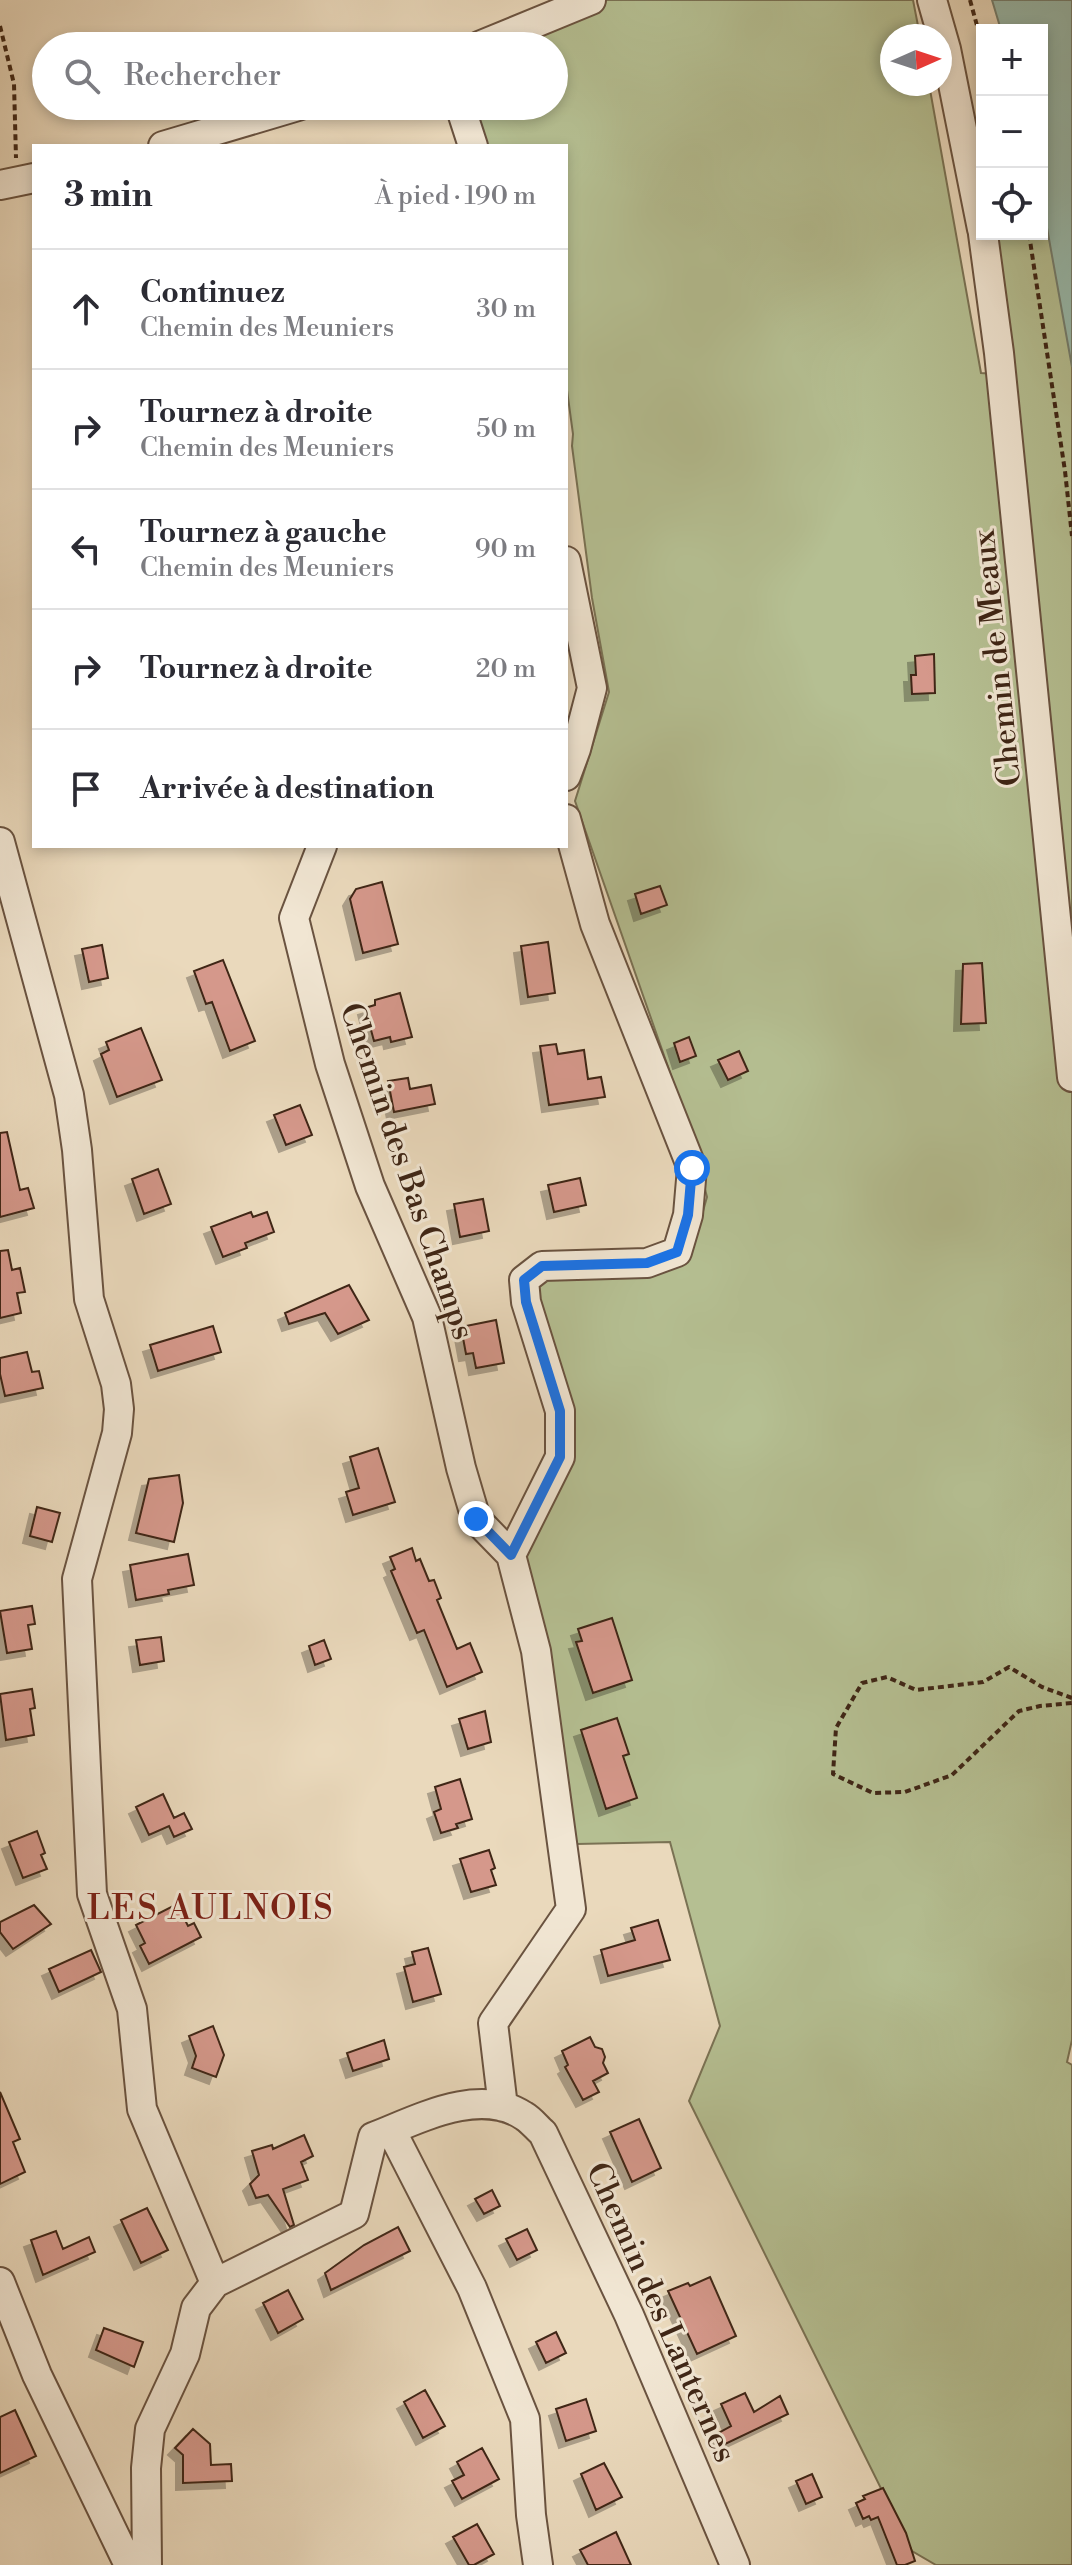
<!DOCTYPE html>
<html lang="fr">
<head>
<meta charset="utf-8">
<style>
	:root { --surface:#fff; --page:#f7f7f7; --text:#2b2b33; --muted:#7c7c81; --line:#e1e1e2 }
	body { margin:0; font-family:"Libre Bodoni",serif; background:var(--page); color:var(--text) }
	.controls { position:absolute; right:24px; top:24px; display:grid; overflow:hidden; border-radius:0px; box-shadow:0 4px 12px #0003 }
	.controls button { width:72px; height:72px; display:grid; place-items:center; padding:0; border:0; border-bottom:2px solid var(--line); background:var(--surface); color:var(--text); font:40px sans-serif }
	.compass { position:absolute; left:880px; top:24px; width:72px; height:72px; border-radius:50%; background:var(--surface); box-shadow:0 4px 12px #0003; rotate:87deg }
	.stop { position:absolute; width:24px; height:24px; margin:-18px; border:6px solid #1a73e8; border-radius:50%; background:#fff }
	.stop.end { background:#1a73e8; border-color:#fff; box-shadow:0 2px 8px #0008 }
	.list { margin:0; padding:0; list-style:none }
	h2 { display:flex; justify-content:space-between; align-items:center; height:104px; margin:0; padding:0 32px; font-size:34px }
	h2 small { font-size:26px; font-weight:400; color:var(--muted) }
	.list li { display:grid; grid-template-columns:52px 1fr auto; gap:24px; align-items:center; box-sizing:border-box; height:120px; padding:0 32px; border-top:2px solid var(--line) }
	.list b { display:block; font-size:30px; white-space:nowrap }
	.list p { margin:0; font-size:26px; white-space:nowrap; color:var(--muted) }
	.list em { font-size:26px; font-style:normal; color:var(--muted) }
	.icon { flex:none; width:44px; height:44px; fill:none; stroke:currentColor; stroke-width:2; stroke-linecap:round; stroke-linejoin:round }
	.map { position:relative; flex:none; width:1072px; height:2565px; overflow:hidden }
	.search { position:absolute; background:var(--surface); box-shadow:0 4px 12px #0003; left:32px; top:32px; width:536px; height:88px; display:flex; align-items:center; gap:20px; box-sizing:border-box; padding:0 28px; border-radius:44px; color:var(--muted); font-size:30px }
	.panel { position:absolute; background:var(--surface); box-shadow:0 4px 12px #0003; left:32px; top:144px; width:536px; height:704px; border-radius:0px }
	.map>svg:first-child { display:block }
</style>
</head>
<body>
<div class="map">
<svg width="1072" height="2565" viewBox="0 0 1072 2565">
	<defs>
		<filter id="shadow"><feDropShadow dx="-7" dy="7" stdDeviation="0" flood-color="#0004"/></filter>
	</defs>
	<rect width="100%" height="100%" fill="#ead9bc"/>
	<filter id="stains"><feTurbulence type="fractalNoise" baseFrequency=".0025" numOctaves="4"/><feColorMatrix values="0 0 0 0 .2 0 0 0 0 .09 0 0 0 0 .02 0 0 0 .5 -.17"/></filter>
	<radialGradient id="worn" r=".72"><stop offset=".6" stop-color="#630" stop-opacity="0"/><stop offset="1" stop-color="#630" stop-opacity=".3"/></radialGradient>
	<path fill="#b5bf92" stroke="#7a7254" stroke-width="2" d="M591 0H913L920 36H892V84H929L981 373 996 374 982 234H1042V220L1046 221 1072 355V2040L1067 2062 1072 2065V2565H936L912 2551 689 2101 720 2026 670 1842 577 1844 511 1555 560 1457 524 1280 692 1250 707 1197 688 1124 575 801 609 692 592 598 572 446 573 434 566 383V146H477L462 106H554V46H479Z"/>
	<path fill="#98baac" stroke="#747f70" stroke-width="2" d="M992 0H1072V367L1042 200V30H1001Z"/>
	<path fill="#d5988b" stroke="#3f2616" stroke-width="2" filter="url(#shadow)" d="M934 654 935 693 912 694 911 675H916L915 656Z
		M382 882 398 944 363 953 350 899 356 889Z
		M660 886 667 905 641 914 635 894Z
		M548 942 555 993 528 997 521 946Z
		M102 945 108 978 89 982 82 949Z
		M223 960 255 1041 230 1051 212 1002 206 1004 194 971Z
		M982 963 986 1023 961 1024 963 964Z
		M400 993 412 1037 391 1042 390 1037 374 1041 365 1008 375 1005V1000Z
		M141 1028 162 1080 117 1097 101 1054 109 1050 106 1042Z
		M689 1037 696 1056 680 1062 674 1043Z
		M556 1044 558 1054 584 1050 588 1079 601 1077 605 1097 549 1105 540 1046Z
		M739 1051 748 1071 728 1080 718 1060Z
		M408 1078 410 1089 431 1085 435 1104 394 1112 388 1081Z
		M300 1105 312 1135 286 1145 274 1115Z
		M7 1132 20 1190 28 1188 34 1208 0 1217V1133Z
		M158 1169 171 1204 144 1214 132 1179Z
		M580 1178 586 1205 554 1212 548 1185Z
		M483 1199 489 1231 460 1237 454 1204Z
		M251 1212 253 1217 267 1212 274 1232 245 1243 247 1248 223 1257 211 1227Z
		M8 1250 12 1270 20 1268 25 1292 17 1293 21 1313 0 1318V1251Z
		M349 1285 369 1320 338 1334 325 1313 289 1324 285 1313Z
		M496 1320 504 1363 476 1368 473 1353 466 1354 461 1327Z
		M213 1326 221 1352 158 1371 150 1345Z
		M27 1352 32 1372 39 1371 43 1388 5 1396 0 1374V1358Z
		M378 1448 395 1502 353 1515 346 1492 359 1488 350 1457Z
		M179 1475 183 1503 174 1542 136 1533 149 1479Z
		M37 1507 60 1513 52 1542 30 1536Z
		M412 1548 416 1561 420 1559 429 1581 434 1580 441 1598 437 1600 457 1649 470 1643 482 1672 447 1687 424 1630 417 1633 391 1571 395 1569 390 1557Z
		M188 1554 194 1585 168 1590 169 1594 136 1600 130 1565Z
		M32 1606 35 1624 28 1625 32 1649 7 1653 0 1611Z
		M612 1618 632 1680 593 1693 576 1642 582 1641 578 1629Z
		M161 1637 164 1661 140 1665 136 1640Z
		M324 1640 331 1659 315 1665 309 1646Z
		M32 1689 35 1708 30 1709 34 1735 6 1740 0 1694Z
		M485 1711 491 1742 468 1749 459 1719Z
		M617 1718 629 1754 623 1756 637 1798 606 1809 581 1730Z
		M460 1779 472 1819 456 1824 458 1828 441 1833 434 1812 441 1809 435 1787Z
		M163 1794 174 1818 184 1813 192 1829 174 1837 169 1826 149 1835 136 1807Z
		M37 1831 45 1853 41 1855 47 1869 23 1878 9 1842Z
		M489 1850 495 1868 491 1870 496 1885 471 1892 460 1859Z
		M177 1904 188 1926 194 1923 201 1937 149 1964 140 1946 145 1943 136 1925Z
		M34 1905 51 1924 13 1949 0 1932V1922Z
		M658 1920 670 1960 608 1976 601 1950 635 1940 631 1928Z
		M428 1948 441 1994 413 2002 404 1967 415 1964 412 1952Z
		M91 1950 101 1972 59 1992 49 1969Z
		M213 2026 224 2055 216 2077 192 2068 196 2056 189 2036Z
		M590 2037 595 2047 602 2049 605 2057 603 2063 608 2073 593 2081 599 2092 583 2100 565 2067 568 2065 562 2051Z
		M384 2040 389 2059 353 2071 347 2053Z
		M0 2092 20 2139 13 2142 25 2172 0 2184Z
		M639 2119 661 2168 632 2182 610 2132Z
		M304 2135 313 2156 301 2162 308 2180 283 2189 294 2225 290 2227 268 2195 256 2198 250 2184 259 2175 252 2151 272 2145 273 2149Z
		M492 2190 500 2206 484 2214 475 2199Z
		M147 2208 168 2250 141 2263 121 2220Z
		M398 2227 410 2251 331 2290 325 2273 364 2245Z
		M527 2229 537 2250 517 2260 506 2239Z
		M56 2231 63 2249 89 2237 95 2252 43 2275 31 2240Z
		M710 2277 736 2336 697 2354 668 2291 688 2283 690 2286Z
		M288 2290 303 2319 278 2333 263 2303Z
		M104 2328 143 2342 134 2367 96 2350Z
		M556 2332 566 2353 546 2363 536 2342Z
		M425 2390 445 2426 423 2438 404 2402Z
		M745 2393 754 2412 780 2396 788 2414 721 2446 715 2435 731 2426 721 2404Z
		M586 2399 596 2431 566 2441 556 2409Z
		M15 2410 36 2456 0 2473V2417Z
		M193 2429 210 2444 211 2465 231 2464 232 2481 183 2483V2455L175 2448Z
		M482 2448 499 2479 462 2499 452 2481 464 2475 457 2462Z
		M604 2463 622 2497 596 2510 581 2474Z
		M812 2474 822 2497 806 2504 796 2481Z
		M883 2488 906 2533 915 2561 905 2565H897L878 2517 871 2520 869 2516 863 2519 856 2503 865 2499 863 2496Z
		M477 2524 494 2554 474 2565H469L453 2537Z
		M616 2532 631 2565H588L580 2550Z"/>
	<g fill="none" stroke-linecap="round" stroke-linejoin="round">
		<defs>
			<path id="minor" d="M932 0 946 49 982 229
				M479 46 591 0
				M460 106 473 146
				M163 146 298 106
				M0 185 34 178
				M983 234 999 353 1072 1077
				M566 561 592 688 576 749 566 776
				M0 842 69 1095 77 1150 89 1299 116 1384 119 1409 117 1433 77 1579 92 1894 132 2009 142 2109 215 2283
				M322 846 294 918 330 1064 370 1186 427 1317 461 1468 476 1519 511 1555
				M503 2107 493 2023 571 1909 536 1651 511 1555 560 1457V1411L526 1302 524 1280 542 1266 647 1263 677 1252 688 1215 692 1168 595 924 566 819
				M391 2130 472 2288 525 2419 531 2515 538 2565
				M0 2282 37 2375 129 2565
				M147 2565 146 2468 150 2429 185 2354 196 2308 215 2283 354 2214 373 2137C417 2120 479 2086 524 2116 531 2120 537 2128 543 2133L629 2315 735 2565"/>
		</defs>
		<use href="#minor" stroke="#6a5340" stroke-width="32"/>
		<path stroke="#3f2616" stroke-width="4" stroke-dasharray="6 4" stroke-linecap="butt" d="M970 0 982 44
			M0 26 14 84 16 158
			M1029 234 1065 471 1072 536
			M1072 1698 1042 1687 1009 1667 983 1682 916 1690 887 1677 862 1683 836 1728 833 1774 873 1793 905 1792 952 1775 1019 1711 1040 1706 1072 1703"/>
		<use href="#minor" stroke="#f1e6d3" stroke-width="28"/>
	</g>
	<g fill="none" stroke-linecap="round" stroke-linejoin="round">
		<path stroke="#1a73e8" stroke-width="10" d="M476 1519 511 1555 560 1457V1411L526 1302 524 1280 542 1266 647 1263 677 1252 688 1215 692 1168"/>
	</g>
	<g text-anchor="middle" stroke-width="6" stroke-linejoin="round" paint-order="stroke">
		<g font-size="32" fill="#3f2616" stroke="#f1e6d3">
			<text transform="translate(996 658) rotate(-96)" y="11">Chemin de Meaux</text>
			<text transform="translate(408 1171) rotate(71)" y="11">Chemin des Bas Champs</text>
			<text transform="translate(662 2312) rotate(66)" y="11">Chemin des Lanternes</text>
		</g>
		<g font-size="34" letter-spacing="2" fill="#7a1f14" stroke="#f1e6d3">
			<text x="211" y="1919">LES AULNOIS</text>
		</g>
	</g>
	<rect width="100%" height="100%" filter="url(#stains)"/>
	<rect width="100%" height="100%" fill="url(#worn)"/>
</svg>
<div class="controls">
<button>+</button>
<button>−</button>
<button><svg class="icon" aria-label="locate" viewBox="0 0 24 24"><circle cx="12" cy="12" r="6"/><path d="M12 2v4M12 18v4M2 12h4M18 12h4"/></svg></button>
</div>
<svg class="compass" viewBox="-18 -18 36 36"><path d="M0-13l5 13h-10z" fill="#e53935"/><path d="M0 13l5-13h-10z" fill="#7c7c81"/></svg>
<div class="stop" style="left:692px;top:1168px"></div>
<div class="stop end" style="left:476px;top:1519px"></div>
<div class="search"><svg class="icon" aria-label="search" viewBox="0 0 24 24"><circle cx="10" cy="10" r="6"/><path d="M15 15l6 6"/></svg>Rechercher</div>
<section class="panel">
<h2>3 min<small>À pied · 190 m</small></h2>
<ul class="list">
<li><svg class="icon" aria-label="ahead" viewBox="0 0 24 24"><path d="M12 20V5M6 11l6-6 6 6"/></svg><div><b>Continuez</b><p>Chemin des Meuniers</p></div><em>30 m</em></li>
<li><svg class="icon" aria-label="right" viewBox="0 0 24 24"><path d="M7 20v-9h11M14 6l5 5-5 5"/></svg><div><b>Tournez à droite</b><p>Chemin des Meuniers</p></div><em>50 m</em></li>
<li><svg class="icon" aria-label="left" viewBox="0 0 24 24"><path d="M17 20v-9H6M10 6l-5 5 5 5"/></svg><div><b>Tournez à gauche</b><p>Chemin des Meuniers</p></div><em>90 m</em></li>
<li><svg class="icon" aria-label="right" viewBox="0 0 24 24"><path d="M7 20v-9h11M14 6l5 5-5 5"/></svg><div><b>Tournez à droite</b></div><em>20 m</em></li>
<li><svg class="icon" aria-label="arrive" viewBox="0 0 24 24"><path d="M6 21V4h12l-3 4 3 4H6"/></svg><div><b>Arrivée à destination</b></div></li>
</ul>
</section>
</div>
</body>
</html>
